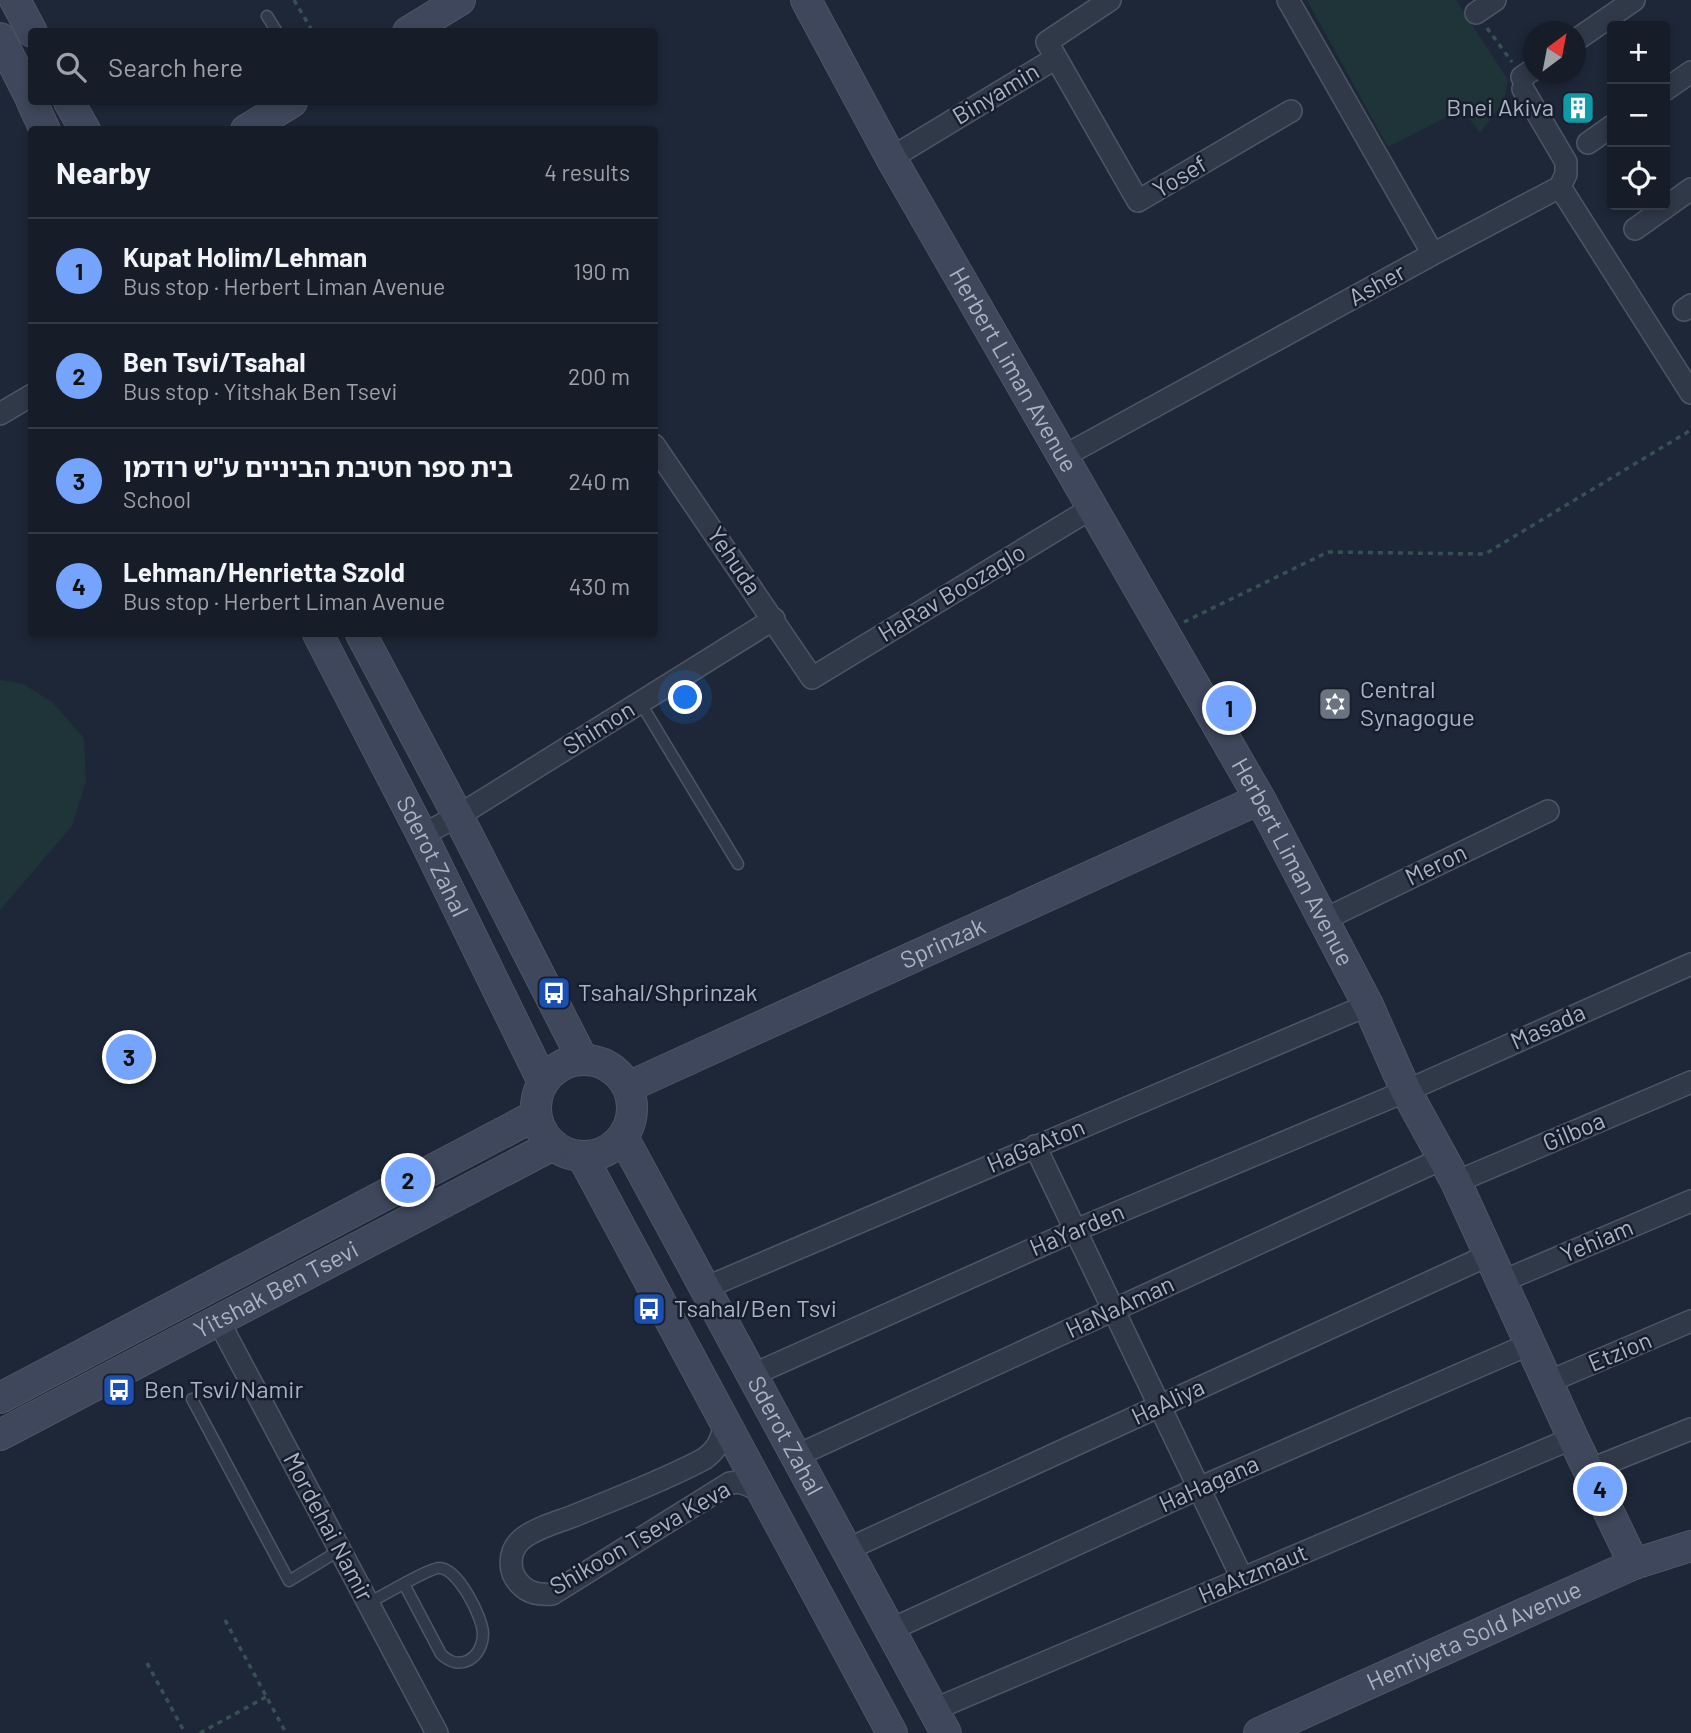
<!DOCTYPE html>
<html lang="en">
<head>
<meta charset="utf-8">
<style>
	:root { --surface:#161d29; --page:#1f2631; --text:#f1f3f6; --muted:#9ea2a8; --line:#353b46; --accent:#75a4ff }
	body { margin:0; font-family:Barlow,"Noto Sans Hebrew",sans-serif; background:var(--page); color:var(--text) }
	.controls { position:absolute; right:21px; top:21px; display:grid; overflow:hidden; border-radius:7px; box-shadow:0 4px 10px #0003 }
	.controls button { width:63px; height:63px; display:grid; place-items:center; padding:0; border:0; border-bottom:2px solid var(--line); background:var(--surface); color:var(--text); font:35px sans-serif }
	.compass { position:absolute; left:1523px; top:21px; width:63px; height:63px; border-radius:50%; background:var(--surface); box-shadow:0 4px 10px #0003; rotate:32deg }
	.you { position:absolute; left:686px; top:698px; width:24px; height:24px; margin:-18px; border:5px solid #fff; border-radius:50%; background:#1a73e8; box-shadow:0 0 0 10px #1a73e833 }
	.badge { display:grid; place-items:center; width:46px; height:46px; border-radius:50%; background:var(--accent); color:#111; font-size:23px; font-weight:700 }
	.pin { position:absolute; translate:-50% -50%; border:4px solid #fff; box-shadow:0 2px 7px #0006 }
	.list { margin:0; padding:0; list-style:none }
	h2 { display:flex; justify-content:space-between; align-items:center; height:91px; margin:0; padding:0 28px; font-size:30px }
	h2 small { font-size:23px; font-weight:400; color:var(--muted) }
	.list li { display:grid; grid-template-columns:46px 1fr auto; gap:21px; align-items:center; box-sizing:border-box; height:105px; padding:0 28px; border-top:2px solid var(--line) }
	.list b { display:block; font-size:26px; white-space:nowrap }
	.list p { margin:0; font-size:23px; white-space:nowrap; color:var(--muted) }
	.list em { font-size:23px; font-style:normal; color:var(--muted) }
	.icon { flex:none; width:38px; height:38px; fill:none; stroke:currentColor; stroke-width:2; stroke-linecap:round; stroke-linejoin:round }
	.map { position:relative; flex:none; width:1691px; height:1733px; overflow:hidden }
	.search { position:absolute; background:var(--surface); box-shadow:0 4px 10px #0003; left:28px; top:28px; width:630px; height:77px; display:flex; align-items:center; gap:18px; box-sizing:border-box; padding:0 24px; border-radius:7px; color:var(--muted); font-size:26px }
	.panel { position:absolute; background:var(--surface); box-shadow:0 4px 10px #0003; left:28px; top:126px; width:630px; height:511px; border-radius:7px }
	.map>svg:first-child { display:block }
</style>
</head>
<body>
<div class="map">
<svg width="1691" height="1733" viewBox="0 0 1691 1733">
	<rect width="100%" height="100%" fill="#1d2737"/>
	<path fill="#1f3438" d="M1307 0H1456L1508 80 1504 102 1480 133 1462 109 1388 147Z
		M0 680 23 684 52 702 84 738 86 781 72 826 0 910Z"/>
	<g fill="none" stroke-linecap="round" stroke-linejoin="round">
		<defs>
			<path id="lane" d="M267 16 277 32
				M640 702 738 864
				M192 1399 289 1581 340 1550
				M368 1603C381 1597 430 1567 440 1568 458 1569 482 1616 483 1633 483 1658 460 1673 441 1654L404 1584"/>
			<path id="street" d="M1110 0 1047 42 1138 201 1291 111
				M1476 13 1495 0
				M1576 40 1634 0
				M1522 77 1534 69
				M1523 89 1566 162V174L1560 187
				M1665 90 1691 72
				M1588 143 1612 126
				M891 158 1056 58
				M1635 229 1691 189
				M1433 254 1560 187 1691 393
				M1684 310 1691 305
				M0 414 32 395
				M654 445 812 678 1092 508
				M1064 456 1433 254 1288 0
				M422 835 458 816 774 619
				M1323 920 1548 811
				M1035 1146 1242 1578
				M1456 1182 1691 1082
				M1503 1281 1691 1201
				M705 1288 1368 1005
				M218 1320 437 1733
				M752 1375 1076 1230 1406 1091 1691 964
				M1548 1382 1691 1321
				M725 1422C722 1439 718 1449 704 1459 663 1481 619 1497 576 1515 559 1522 537 1527 522 1539 508 1551 507 1573 522 1586 530 1594 541 1595 552 1594L730 1483 740 1482 762 1491
				M796 1456 1444 1158
				M1589 1470 1691 1429
				M846 1550 1489 1255
				M890 1630 1199 1488 1530 1344
				M933 1710 1573 1438"/>
			<g id="secondary">
				<path d="M15 0 32 32"/>
				<path id="s1" d="M806 0 891 158 1260 799 1368 1005 1406 1091 1456 1182 1573 1438 1634 1564"/>
				<path d="M408 32 460 0"/>
				<path d="M0 38 32 101"/>
				<path d="M32 102 45 130"/>
				<path d="M69 102 85 130"/>
				<path d="M246 130 292 102"/>
				<path id="s2" d="M318 634 422 835 543 1082"/>
				<path d="M361 634 458 816 583 1060"/>
				<circle cx="584" cy="1108" r="48"/>
				<path id="s3" d="M628 1087 1260 799"/>
				<path id="s4" d="M623 1137 946 1733"/>
				<path d="M582 1156 892 1733"/>
				<path d="M0 1398 536 1115"/>
				<path id="s5" d="M0 1435 553 1145"/>
				<path id="s6" d="M1259 1733 1634 1564 1691 1546"/>
			</g>
		</defs>
		<use href="#lane" stroke="#4e5666" stroke-width="13"/>
		<use href="#street" stroke="#4e5666" stroke-width="24"/>
		<use href="#secondary" stroke="#4e5666" stroke-width="32"/>
		<path stroke="#395053" stroke-width="3.5" stroke-dasharray="5 5" stroke-linecap="butt" d="M294 0 313 32
			M1487 28 1512 62
			M1184 622 1328 552 1485 554 1691 430
			M225 1620 286 1733
			M147 1663 185 1733
			M200 1733 266 1697"/>
		<use href="#lane" stroke="#303948" stroke-width="10"/>
		<use href="#street" stroke="#303948" stroke-width="21"/>
		<use href="#secondary" stroke="#3e475b" stroke-width="30"/>
	</g>
	<defs>
		<symbol id="building-square" viewBox="-11 -11 22 22"><rect x="-9" y="-9" width="18" height="18" rx="4" fill="#0f9aa8" stroke="#161e2c"/><path d="M-4-6H4V6H1V3H-1V6H-4ZM-2.5-4.3h1.7v1.8h-1.7ZM.8-4.3h1.7v1.8H.8ZM-2.5-1h1.7V.8h-1.7ZM.8-1h1.7V.8H.8Z" fill="#fff"/></symbol>
		<symbol id="synagogue-square" viewBox="-11 -11 22 22"><rect x="-9" y="-9" width="18" height="18" rx="4" fill="#6b7280" stroke="#161e2c"/><path d="M0-6.5L5.6 3.2H-5.6ZM0 6.5L5.6-3.2H-5.6Z" fill="#fff"/></symbol>
		<symbol id="bus-square" viewBox="-11 -11 22 22"><rect x="-9" y="-9" width="18" height="18" rx="4" fill="#1a4fb4" stroke="#161e2c"/><path d="M-5-6H5V4H4V6H2V4H-2V6H-4V4H-5ZM-3.5-4V0h7V-4ZM-3.5 1.2v1.5H-2V1.2ZM2 1.2v1.5H3.5V1.2Z" fill="#fff"/></symbol>
	</defs>
	<g fill-rule="evenodd">
		<use href="#building-square" x="1559" y="89" width="38" height="38"/>
		<use href="#synagogue-square" x="1316" y="685" width="38" height="38"/>
		<use href="#bus-square" x="535" y="974" width="38" height="38"/>
		<use href="#bus-square" x="630" y="1290" width="38" height="38"/>
		<use href="#bus-square" x="100" y="1371" width="38" height="38"/>
	</g>
	<g text-anchor="middle" stroke-width="5" stroke-linejoin="round" paint-order="stroke">
		<g font-size="24" fill="#aab3c5" stroke="#161e2c">
			<text transform="translate(996 94) rotate(-31)" y="8">Binyamin</text>
			<text transform="translate(1180 177) rotate(-31)" y="8">Yosef</text>
			<text transform="translate(1377 285) rotate(-29)" y="8">Asher</text>
			<text dy="8" stroke="none"><textPath href="#s1" startOffset="424">Herbert Liman Avenue</textPath></text>
			<text transform="translate(734 561) rotate(56)" y="8">Yehuda</text>
			<text transform="translate(952 593) rotate(-31)" y="8">HaRav Boozaglo</text>
			<text transform="translate(599 728) rotate(-32)" y="8">Shimon</text>
			<text dy="8" stroke="none"><textPath href="#s2" startOffset="250">Sderot Zahal</textPath></text>
			<text dy="8" stroke="none"><textPath href="#s1" startOffset="990">Herbert Liman Avenue</textPath></text>
			<text transform="translate(1436 865) rotate(-26)" y="8">Meron</text>
			<text dy="8" stroke="none"><textPath href="#s3" startOffset="346">Sprinzak</textPath></text>
			<text transform="translate(1548 1027) rotate(-24)" y="8">Masada</text>
			<text transform="translate(1574 1132) rotate(-23)" y="8">Gilboa</text>
			<text transform="translate(1036 1146) rotate(-23)" y="8">HaGaAton</text>
			<text transform="translate(1077 1230) rotate(-23)" y="8">HaYarden</text>
			<text transform="translate(1597 1241) rotate(-23)" y="8">Yehiam</text>
			<text dy="8" stroke="none"><textPath href="#s5" startOffset="312">Yitshak Ben Tsevi</textPath></text>
			<text transform="translate(1120 1307) rotate(-25)" y="8">HaNaAman</text>
			<text transform="translate(1620 1352) rotate(-23)" y="8">Etzion</text>
			<text transform="translate(1168 1402) rotate(-25)" y="8">HaAliya</text>
			<text dy="8" stroke="none"><textPath href="#s4" startOffset="340">Sderot Zahal</textPath></text>
			<text transform="translate(1209 1484) rotate(-24)" y="8">HaHagana</text>
			<text transform="translate(328 1527) rotate(62)" y="8">Mordehai Namir</text>
			<text transform="translate(640 1538) rotate(-30)" y="8">Shikoon Tseva Keva</text>
			<text transform="translate(1253 1574) rotate(-23)" y="8">HaAtzmaut</text>
			<text dy="8" stroke="none"><textPath href="#s6" startOffset="236">Henriyeta Sold Avenue</textPath></text>
		</g>
		<g font-size="24" fill="#aab3c5" stroke="#161e2c" text-anchor="start">
			<text x="1554" y="116" text-anchor="end">Bnei Akiva</text>
			<text x="1360" y="698">Central<tspan x="1360" dy="28">Synagogue</tspan></text>
			<text x="578" y="1001">Tsahal/Shprinzak</text>
			<text x="674" y="1317">Tsahal/Ben Tsvi</text>
			<text x="144" y="1398">Ben Tsvi/Namir</text>
		</g>
	</g>
</svg>
<div class="controls">
<button>+</button>
<button>−</button>
<button><svg class="icon" aria-label="locate" viewBox="0 0 24 24"><circle cx="12" cy="12" r="6"/><path d="M12 2v4M12 18v4M2 12h4M18 12h4"/></svg></button>
</div>
<svg class="compass" viewBox="-18 -18 36 36"><path d="M0-13l5 13h-10z" fill="#e53935"/><path d="M0 13l5-13h-10z" fill="#9ea2a8"/></svg>
<div class="you"></div>
<div class="pin badge" style="left:1229px;top:708px">1</div>
<div class="pin badge" style="left:408px;top:1180px">2</div>
<div class="pin badge" style="left:129px;top:1057px">3</div>
<div class="pin badge" style="left:1600px;top:1489px">4</div>
<div class="search"><svg class="icon" aria-label="search" viewBox="0 0 24 24"><circle cx="10" cy="10" r="6"/><path d="M15 15l6 6"/></svg>Search here</div>
<section class="panel">
<h2>Nearby<small>4 results</small></h2>
<ul class="list">
<li><span class="badge">1</span><div><b>Kupat Holim/Lehman</b><p>Bus stop · Herbert Liman Avenue</p></div><em>190 m</em></li>
<li><span class="badge">2</span><div><b>Ben Tsvi/Tsahal</b><p>Bus stop · Yitshak Ben Tsevi</p></div><em>200 m</em></li>
<li><span class="badge">3</span><div><b>בית ספר חטיבת הביניים ע&quot;ש רודמן</b><p>School</p></div><em>240 m</em></li>
<li><span class="badge">4</span><div><b>Lehman/Henrietta Szold</b><p>Bus stop · Herbert Liman Avenue</p></div><em>430 m</em></li>
</ul>
</section>
</div>
</body>
</html>
